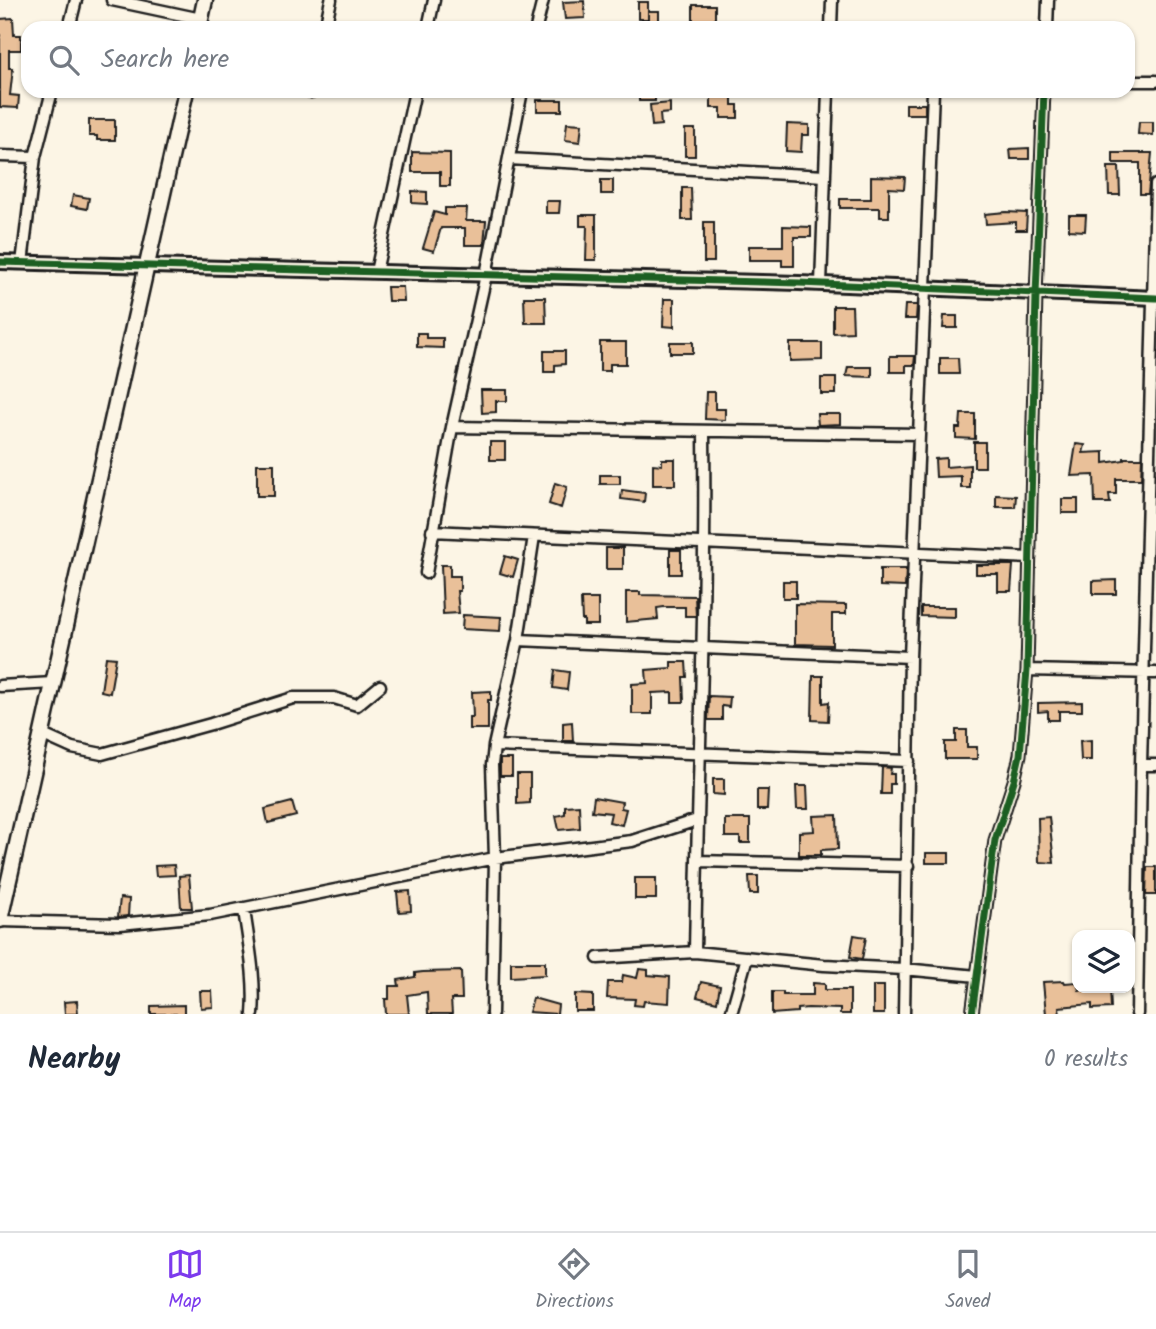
<!DOCTYPE html>
<html lang="en">
<head>
<meta charset="utf-8">
<style>
	:root { --surface:#fff; --page:#f2f2f3; --text:#1f2937; --muted:#747a83; --line:#e0e1e3; --accent:#7c3aed }
	body { margin:0; font-family:Kalam,sans-serif; background:var(--page); color:var(--text) }
	.controls { position:absolute; right:21px; bottom:21px; display:grid; overflow:hidden; border-radius:14px; box-shadow:0 2px 5px #0004 }
	.controls button { width:63px; height:63px; display:grid; place-items:center; padding:0; border:0; border-bottom:2px solid var(--line); background:var(--surface); color:var(--text); font:35px sans-serif }
	.list { margin:0; padding:0; list-style:none }
	h2 { display:flex; justify-content:space-between; align-items:center; height:91px; margin:0; padding:0 28px; font-size:30px }
	h2 small { font-size:23px; font-weight:400; color:var(--muted) }
	.icon { flex:none; width:38px; height:38px; fill:none; stroke:currentColor; stroke-width:2; stroke-linecap:round; stroke-linejoin:round }
	.map { position:relative; flex:none; width:1156px; height:1014px; overflow:hidden }
	.search { position:absolute; background:var(--surface); box-shadow:0 2px 5px #0004; left:21px; right:21px; top:21px; height:77px; display:flex; align-items:center; gap:18px; box-sizing:border-box; padding:0 24px; border-radius:21px; color:var(--muted); font-size:26px }
	.sheet { height:217px; background:var(--surface) }
	nav { display:flex; justify-content:space-around; align-items:center; box-sizing:border-box; height:98px; border-top:2px solid var(--line); background:var(--surface); font-size:19px; color:var(--muted) }
	nav a { display:grid; justify-items:center; gap:4px }
	nav .on { color:var(--accent) }
	.map>svg:first-child { display:block }
</style>
</head>
<body>
<div class="map">
<svg width="1156" height="1014" viewBox="0 0 1156 1014">
	<rect width="100%" height="100%" fill="#fcf5e5"/>
	<filter id="ink" filterUnits="userSpaceOnUse"><feTurbulence type="fractalNoise" baseFrequency=".0143" numOctaves="2"/><feDisplacementMap in="SourceGraphic" scale="14" xChannelSelector="R" yChannelSelector="G"/><feConvolveMatrix kernelMatrix="1 2 1 2 8 2 1 2 1" color-interpolation-filters="sRGB"/></filter>
	<g filter="url(#ink)">
		<path fill="#e9c099" stroke="#1c1c1c" stroke-width="2" d="M584 1 585 18 565 19 563 2Z
			M638 2H648V19H638Z
			M693 5H715V26L693 28Z
			M648 11H659V28H648Z
			M13 18 14 35H21V50H9V68H13L10 95 19 96 18 108 0 107V19Z
			M639 91H655V101H639Z
			M711 91H732V105H738V118H721V108H711Z
			M537 100H562V111H537Z
			M670 103V113L660 114 661 125 652 126 650 105Z
			M906 104H925V114H906Z
			M89 120H115V140H97V136H89Z
			M1139 122H1153V135L1138 134Z
			M567 123 582 124 580 142 565 140Z
			M787 124 809 125V135H802L801 152 786 151Z
			M685 129H695V156H685Z
			M1029 148V159H1011L1010 149Z
			M412 152 450 153V186H440V172H412Z
			M1113 153H1152L1148 194H1140V163H1113Z
			M1108 167H1119L1120 195H1109Z
			M871 176 905 177 904 189 889 188V217H880V208H840V199H871Z
			M601 180H613V194H601Z
			M682 188H691L692 220H682Z
			M412 191 427 192V204L412 203Z
			M73 195 89 198 87 209 71 206Z
			M546 201H560L559 213H546Z
			M445 208H467L466 221H486L484 245H465V228H441L434 251 423 248 434 212 445 215Z
			M1006 212 1027 213 1026 230H1016V222L986 224 985 214Z
			M580 215H596V260H586L587 226H580Z
			M1069 215H1086L1085 231 1069 230Z
			M704 222H714V262H704Z
			M783 226 811 227V237H794V266H782V260H749V246H783Z
			M387 287H403L404 301H388Z
			M524 297H545L546 323H525Z
			M664 299H674V327L663 326Z
			M905 305H917L916 319H904Z
			M833 306H852L853 332 833 333Z
			M944 316H957V328H943Z
			M417 333H426V338H443V348L417 347Z
			M600 342H626V364H610V371H600Z
			M670 342H693V353H670Z
			M790 343H822V360L790 361Z
			M544 351H565V364L555 365V372H544Z
			M890 356H915L914 365H906V372H890Z
			M940 358H958L959 374H940Z
			M848 367H872V377L846 376Z
			M821 378H836V394H821Z
			M481 390H507V401H496V412L482 413Z
			M706 392H715V409H725V420L705 419Z
			M817 414H840V424L818 425Z
			M961 414H975V439L956 438V428H960Z
			M490 442H505V460H490Z
			M974 442H985V467H974Z
			M1076 444 1085 445 1083 453 1104 452V463L1124 460V458H1142L1141 479H1116V494H1109L1110 503H1095L1094 475 1071 476Z
			M946 458V467L970 465V488H961V476L936 477 935 459Z
			M662 459H675V485H653V464L662 465Z
			M257 464H274V496H257Z
			M600 475H620V484H600Z
			M555 483 567 487 561 508 549 504Z
			M622 490 645 493 644 502 621 499Z
			M996 495 1016 496 1015 507H996Z
			M1062 499H1078V513H1062Z
			M606 548H623V569H606Z
			M670 550H681V574H670Z
			M505 556 518 560 513 577 500 573Z
			M441 565H450V576H460V591H457L459 613 443 614Z
			M976 565H1013L1011 591H998V574H976Z
			M880 569H906L905 587 880 586Z
			M1116 580V594H1093V581Z
			M783 581H796V598H783Z
			M626 592H640V595L695 596 696 616H685V607H664L657 608 658 619 626 622Z
			M581 599H598V625H584V620H582Z
			M795 604 846 605V614H832V645L795 644Z
			M921 607H955V617L921 616Z
			M463 615 501 617 500 631 462 629Z
			M106 657 116 658 110 693 101 691Z
			M671 662H686L687 677H683L684 702H672V692L652 693V714H632V684L647 683 646 670 671 668Z
			M555 670 569 672 567 690 553 688Z
			M813 676H823V703L829 702 828 721 812 720Z
			M491 691V700H488V729H469V717H473L472 692Z
			M709 696 730 697 729 707 722 706V720H708Z
			M1082 702V711H1059V720H1048V711L1038 712V703Z
			M572 722 573 741H563V723Z
			M956 730H967V747H977V759H945V742H956Z
			M1091 740V760H1081L1080 741Z
			M500 759H512V776H500Z
			M882 767 891 768 890 774H894V784H890V794H881Z
			M517 774H530V803L517 804Z
			M713 779H724V795L713 794Z
			M796 786H807L808 809H797Z
			M757 790H768L767 810H757Z
			M594 797 622 802 621 808 626 809 622 825 609 822 611 813 592 811Z
			M292 802 296 816 268 823 265 809Z
			M579 805 580 828 559 830 556 816 565 814V806Z
			M837 815 838 849 821 850V855H799V832L814 831 813 816Z
			M1049 817 1054 863 1039 862 1038 818Z
			M725 819H750V843H740V837H725Z
			M926 853H949V863H926Z
			M174 865 175 875 156 876 155 866Z
			M1147 867H1156V895H1146Z
			M189 875 192 908H181L179 876Z
			M749 876H758V894H750Z
			M635 878H656V899H635Z
			M410 891 411 911 399 912 397 892Z
			M120 898 129 899 128 916 118 917Z
			M854 935 866 937 862 959 850 957Z
			M511 962H545V975L511 977Z
			M639 969 648 970V975L670 977 669 1003 644 1001 643 1006 634 1005 635 999 607 998 608 982H622L623 975 637 978Z
			M461 971 462 999H451L452 1014H428L427 992 407 995 409 1014H386L385 999H389V986H399L398 980 415 977V973L423 972Z
			M1064 981 1065 983 1077 982 1079 990 1110 988 1111 1008 1092 1009V1004L1059 1007 1060 1014H1046L1043 982Z
			M701 982 720 986 717 1002 697 997Z
			M813 983 825 984V990H850V1014H840V1009L808 1008 797 1009V1012L772 1014V992H783V995H813Z
			M873 986H884V1014H873Z
			M200 991H212L213 1007 201 1008Z
			M575 994 593 995V1011H575Z
			M533 998 558 1005 557 1014 529 1012Z
			M77 1001 78 1014H65L64 1002Z
			M184 1005V1014H151V1006Z"/>
		<g fill="none" stroke-linecap="round" stroke-linejoin="round">
			<defs>
				<path id="street" d="M112 0 201 19
					M69 28 76 0
					M325 28 331 0
					M428 28 434 0
					M536 28 543 0
					M831 28 832 0
					M1047 28 1048 0
					M1128 81H1156
					M311 92V91
					M0 156 35 157
					M509 159 825 176
					M22 263 35 157 52 91
					M376 272 415 91
					M821 284 828 91
					M452 427 919 434
					M432 531 1030 558
					M426 573 452 427 486 275 522 91
					M518 640 910 657
					M1027 670 1156 673
					M0 686 53 683
					M43 735 72 748 102 754 211 724 293 698H334L357 705 380 686
					M494 746 909 761
					M1141 765H1156
					M697 861 908 866
					M244 910C249 945 256 979 253 1014
					M0 921 120 924 210 915 495 858 632 841 697 820
					M695 952C698 779 706 605 704 432
					M598 958 695 952 824 965 904 969 977 976
					M492 1014 495 858 492 765 494 746 518 640 534 536
					M731 1014 747 957
					M904 1014 910 657 933 91
					M972 1014 995 840 1014 781 1020 755 1027 670 1036 295 1044 91
					M1137 1014 1141 765 1156 185"/>
				<path id="secondary" d="M0 262 799 283 1156 298"/>
				<path id="primary" d="M199 28 205 0
					M0 920 186 91"/>
			</defs>
			<use href="#street" stroke="#1c1c1c" stroke-width="15"/>
			<use href="#secondary" stroke="#1c1c1c" stroke-width="18"/>
			<use href="#primary" stroke="#1c1c1c" stroke-width="19"/>
			<use href="#street" stroke="#fcf5e5" stroke-width="10"/>
			<use href="#secondary" stroke="#fcf5e5" stroke-width="12"/>
			<use href="#primary" stroke="#fcf5e5" stroke-width="14"/>
			<defs>
				<path id="cycleway" d="M0 262 799 283 1156 298
					M972 1014 995 840 1014 781 1020 755 1027 670 1036 295 1044 91"/>
			</defs>
			<use href="#cycleway" stroke="#fcf5e5" stroke-width="11"/>
			<use href="#cycleway" stroke="#1b5e20" stroke-width="7"/>
		</g>
	</g>
</svg>
<div class="controls">
<button><svg class="icon" aria-label="layers" viewBox="0 0 24 24"><path d="M12 4l9 5-9 5-9-5zM3 14l9 5 9-5"/></svg></button>
</div>
<div class="search"><svg class="icon" aria-label="search" viewBox="0 0 24 24"><circle cx="10" cy="10" r="6"/><path d="M15 15l6 6"/></svg>Search here</div>
</div>
<section class="sheet">
<h2>Nearby<small>0 results</small></h2>
<ul class="list">
</ul>
</section>
<nav>
<a class="on"><svg class="icon" aria-label="map" viewBox="0 0 24 24"><path d="M3 6l6-2 6 2 6-2v14l-6 2-6-2-6 2zM9 4v14M15 6v14"/></svg>Map</a>
<a><svg class="icon" aria-label="directions" viewBox="0 0 24 24"><path d="M12 3l9 9-9 9-9-9zM9 14v-3h6M13 9l2 2-2 2"/></svg>Directions</a>
<a><svg class="icon" aria-label="saved" viewBox="0 0 24 24"><path d="M7 4h10v16l-5-4-5 4z"/></svg>Saved</a>
</nav>
</body>
</html>
